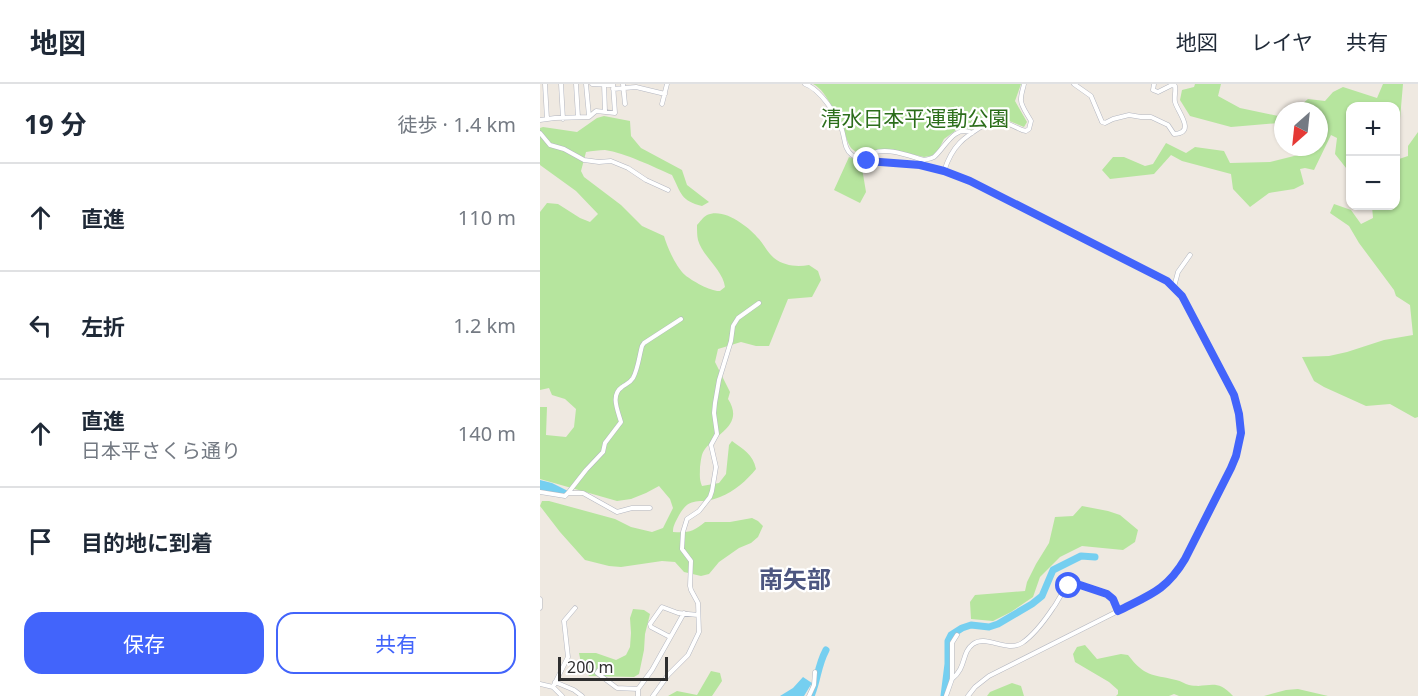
<!DOCTYPE html>
<html lang="ja">
<head>
<meta charset="utf-8">
<style>
	:root { --surface:#fff; --page:#f2f2f3; --text:#1f2937; --muted:#747a83; --line:#e0e1e3; --accent:#4264fb }
	body { margin:0; font-family:"Noto Sans","Noto Sans JP",sans-serif; background:var(--page); color:var(--text) }
	.controls { position:absolute; right:18px; top:18px; display:grid; overflow:hidden; border-radius:12px; box-shadow:0 2px 4px #0004 }
	.controls button { width:54px; height:54px; display:grid; place-items:center; padding:0; border:0; border-bottom:2px solid var(--line); background:var(--surface); color:var(--text); font:30px sans-serif }
	.compass { position:absolute; left:734px; top:18px; width:54px; height:54px; border-radius:50%; background:var(--surface); box-shadow:0 2px 4px #0004; rotate:207deg }
	.scale { position:absolute; left:18px; bottom:15px; width:110px; box-sizing:border-box; padding-left:6px; border:3px solid #2e2e2e; border-top:0; font-size:16px; line-height:21px; white-space:nowrap; color:#2e2e2e; -webkit-text-stroke:4px #fff; paint-order:stroke }
	.stop { position:absolute; width:18px; height:18px; margin:-14px; border:4px solid #4264fb; border-radius:50%; background:#fff }
	.stop.end { background:#4264fb; border-color:#fff; box-shadow:0 2px 6px #0008 }
	.list { margin:0; padding:0; list-style:none }
	h2 { display:flex; justify-content:space-between; align-items:center; height:78px; margin:0; padding:0 24px; font-size:26px }
	h2 small { font-size:20px; font-weight:400; color:var(--muted) }
	.list li { display:grid; grid-template-columns:39px 1fr auto; gap:18px; align-items:center; box-sizing:border-box; height:108px; padding:0 24px; border-top:2px solid var(--line) }
	.list b { display:block; font-size:22px; white-space:nowrap }
	.list p { margin:0; font-size:20px; white-space:nowrap; color:var(--muted) }
	.list em { font-size:20px; font-style:normal; color:var(--muted) }
	.actions { display:flex; gap:12px; padding:18px 24px }
	.actions a { flex:1; padding:14px 0; border:2px solid var(--accent); border-radius:18px; text-align:center; font-size:21px; color:var(--accent) }
	.actions .main { background:var(--accent); color:#fff }
	.icon { flex:none; width:33px; height:33px; fill:none; stroke:currentColor; stroke-width:2; stroke-linecap:round; stroke-linejoin:round }
	.map { position:relative; flex:none; width:878px; height:612px; overflow:hidden }
	header { display:flex; align-items:center; gap:36px; box-sizing:border-box; height:84px; padding:0 30px; background:var(--surface); border-bottom:2px solid var(--line) }
	header strong { font-size:28px }
	nav { display:flex; gap:33px; margin-inline-start:auto; font-size:21px }
	main { display:flex }
	aside { flex:1; background:var(--surface) }
	.map>svg:first-child { display:block }
</style>
</head>
<body>
<header>
<strong>地図</strong>
<nav><a>地図</a><a>レイヤ</a><a>共有</a></nav>
</header>
<main>
<aside>
<h2>19 分<small>徒歩 · 1.4 km</small></h2>
<ul class="list">
<li><svg class="icon" aria-label="ahead" viewBox="0 0 24 24"><path d="M12 20V5M6 11l6-6 6 6"/></svg><div><b>直進</b></div><em>110 m</em></li>
<li><svg class="icon" aria-label="left" viewBox="0 0 24 24"><path d="M17 20v-9H6M10 6l-5 5 5 5"/></svg><div><b>左折</b></div><em>1.2 km</em></li>
<li><svg class="icon" aria-label="ahead" viewBox="0 0 24 24"><path d="M12 20V5M6 11l6-6 6 6"/></svg><div><b>直進</b><p>日本平さくら通り</p></div><em>140 m</em></li>
<li><svg class="icon" aria-label="arrive" viewBox="0 0 24 24"><path d="M6 21V4h12l-3 4 3 4H6"/></svg><div><b>目的地に到着</b></div></li>
</ul>
<div class="actions"><a class="main">保存</a><a>共有</a></div>
</aside>
<div class="map">
<svg width="878" height="612" viewBox="0 0 878 612">
	<rect width="100%" height="100%" fill="#efe9e1"/>
	<path fill="#b6e59e" d="M273 0H481L475 17 487 38 484 43 452 30 431 46 420 41 415 47 404 55 396 71 384 73 362 68 334 67C327 73 319 71 312 65 309 62 307 56 306 53 298 37 288 7 273 0Z
		M655 0H681L678 12 700 24 743 33V41L739 39 691 43 650 32 640 16 642 6 654 3Z
		M843 0H863L860 35 856 44V22H810V89L795 70 797 54 791 51 774 86 765 84 760 85 764 100 754 105 729 109 710 123 693 105 691 90 642 77 631 71 614 90 570 95 562 86 573 73H584L605 82 613 80 626 59 646 69 655 63 684 67 690 79 730 78 758 71 762 63H779V27H759L761 21 768 15 785 17 793 8 803 3 837 14Z
		M64 32 90 37 91 52 101 64 142 86 147 101 169 118 162 122C141 117 141 109 132 91 114 83 85 69 65 66 59 66 52 67 46 68L41 87 44 93 81 121 102 142 124 152C127 163 136 183 145 191 152 197 172 208 180 207L185 203C183 186 163 173 158 156 157 152 157 146 157 141 160 138 163 133 167 131 184 123 209 143 219 155 224 161 228 169 234 174 244 182 257 183 269 181L278 187 281 196 272 213 248 215 229 262H216L201 258 178 265 175 278 190 308 188 315C204 340 179 348 165 365 161 370 161 377 160 383 160 390 159 395 162 402L179 399 186 390 189 361 192 357C203 365 213 370 216 385 207 396 194 408 180 413 158 422 150 409 137 435 134 441 133 443 133 448 148 449 153 448 165 438H190L212 434 218 437 223 442 218 453 211 459 199 464 179 478 169 490 161 492 144 488 135 478 122 477 81 483 69 482 45 476 20 448 0 422 2 417H9L75 435 91 443 112 448 123 444 133 424 130 415 119 402 106 409 91 415 77 417 0 395V323H7L6 351 26 353 34 343 36 325 25 315 12 311 9 304 0 306V128L7 119 18 120 40 134 50 138 58 130 36 107 0 81V44L3 43 37 48 57 34Z
		M878 48V333L875 334 850 320 826 322 784 303 774 297 762 273 789 272 807 268 844 256 873 251 870 221 856 212 854 206 819 159 809 142 790 129 794 120 811 126 821 140 833 134 832 122H856V76L868 72V62Z
		M309 73 321 78 326 108 320 119 294 106Z
		M542 422 568 427 580 431 598 446 595 458 583 466 542 462 520 473 500 493 493 513 471 528 453 537 431 535 430 518 435 511 485 507 487 498 496 480 509 459 515 433 533 432Z
		M93 525 104 526 110 530 105 550 104 566 99 590 94 593 49 592 41 579 39 569H56L76 576 86 571 90 563 91 549 90 534Z
		M545 561 557 575 581 570 588 571C605 593 611 590 636 596 641 597 645 600 649 601 670 605 675 593 693 612H639L634 610 629 612H576L578 610V606L569 598 535 578 533 570 537 563Z
		M171 587 180 589 182 597 172 612H128L137 607 157 611Z
		M472 599 481 602 484 612H447L450 608Z
		M758 605 788 612H724L746 606Z"/>
	<path fill="#75cff0" d="M0 396 12 399 28 407 24 411 0 408Z
		M263 593 272 599 264 612H240L253 604Z"/>
	<g fill="none" stroke-linecap="round" stroke-linejoin="round">
		<path stroke="#75cff0" stroke-width="7" d="M271 612C278 596 277 583 286 566
			M404 612 408 580V557L411 551 422 544 431 541 449 543 458 540 492 520 502 512 513 486 541 472 555 473"/>
		<defs>
			<path id="minor" d="M5 0 7 35
				M21 0 23 35
				M36 0 38 33
				M46 0 49 32
				M52 0 73 1
				M64 0 65 27
				M83 0 85 20
				M265 0C280 5 297 31 302 46 305 55 304 65 312 71 326 82 355 78 372 80 383 81 393 84 404 87 414 57 427 52 452 36L458 35 482 46 486 47 489 45 491 37C488 31 480 21 481 15 481 10 483 5 484 0
				M534 0 551 12 562 38 565 39 573 35 589 31 601 33H611L628 41 634 50C657 49 637 27 635 18 634 13 636 7 635 2L632 1 618 8 613 6 614 0
				M73 5 96 3 125 10
				M122 20 127 0
				M0 36 15 34 49 33 56 27 75 29 73 0
				M0 49 10 61 24 65 44 76 59 78 71 77 88 84 106 96 128 106
				M330 77 333 69C348 63 369 72 384 76 388 75 390 75 394 73 405 64 414 40 432 49
				M404 87 430 97 621 194 634 203 642 212 694 311 699 330 701 349 699 360 691 384 645 475C634 493 626 501 608 512L449 592 435 603 428 612
				M634 203 638 188 650 171
				M0 408 25 412 28 409 46 386 63 368 65 359 81 338C78 327 70 311 82 303 86 300 90 299 93 294 98 285 99 273 102 262L104 259 141 235
				M29 409H43L77 428 92 424H110
				M0 515V524
				M130 553 111 543 110 540 122 523 138 529 158 531
				M59 586 57 589 77 604 98 605
				M412 595C427 583 421 569 433 560 446 550 466 569 482 559 494 551 505 536 513 524 518 518 522 506 529 502 537 499 545 502 552 504 569 511 571 510 578 527
				M15 598 34 606 42 612
				M0 600 13 603 22 612
				M13 603 28 573 24 537 35 524
				M98 612V605L112 586 144 529
				M113 612 128 591 148 571 159 548 158 519 151 506 150 502 151 477 142 465 143 448 147 435 159 427 170 413 172 407 176 383 171 361 177 350 174 329 175 319 179 296 191 257 193 242 198 234 219 219
				M269 612 274 601 275 588
				M406 612 412 595V559L417 551"/>
		</defs>
		<use href="#minor" stroke="#b4b7c1" stroke-width="5"/>
		<use href="#minor" stroke="#fff" stroke-width="4"/>
	</g>
	<g fill="none" stroke-linecap="round" stroke-linejoin="round">
		<path stroke="#4264fb" stroke-width="8" d="M327 77 380 81 404 87 430 97 627 197 642 212 694 311 699 330 701 349 696 372 691 384 645 475C626 507 609 511 578 527L573 515 567 510 540 501 529 502"/>
	</g>
	<g text-anchor="middle" stroke-width="4.5" stroke-linejoin="round" paint-order="stroke">
		<g font-size="21" fill="#2c6e1b" stroke="#fff">
			<text x="375" y="42">清水日本平運動公園</text>
		</g>
		<g font-size="24" font-weight="bold" fill="#4d5680" stroke="#fff">
			<text x="255" y="504">南矢部</text>
		</g>
	</g>
</svg>
<div class="controls">
<button>+</button>
<button>−</button>
</div>
<svg class="compass" viewBox="-18 -18 36 36"><path d="M0-13l5 13h-10z" fill="#e53935"/><path d="M0 13l5-13h-10z" fill="#747a83"/></svg>
<div class="scale">200 m</div>
<div class="stop" style="left:529px;top:502px"></div>
<div class="stop end" style="left:327px;top:77px"></div>
</div>
</main>
</body>
</html>
